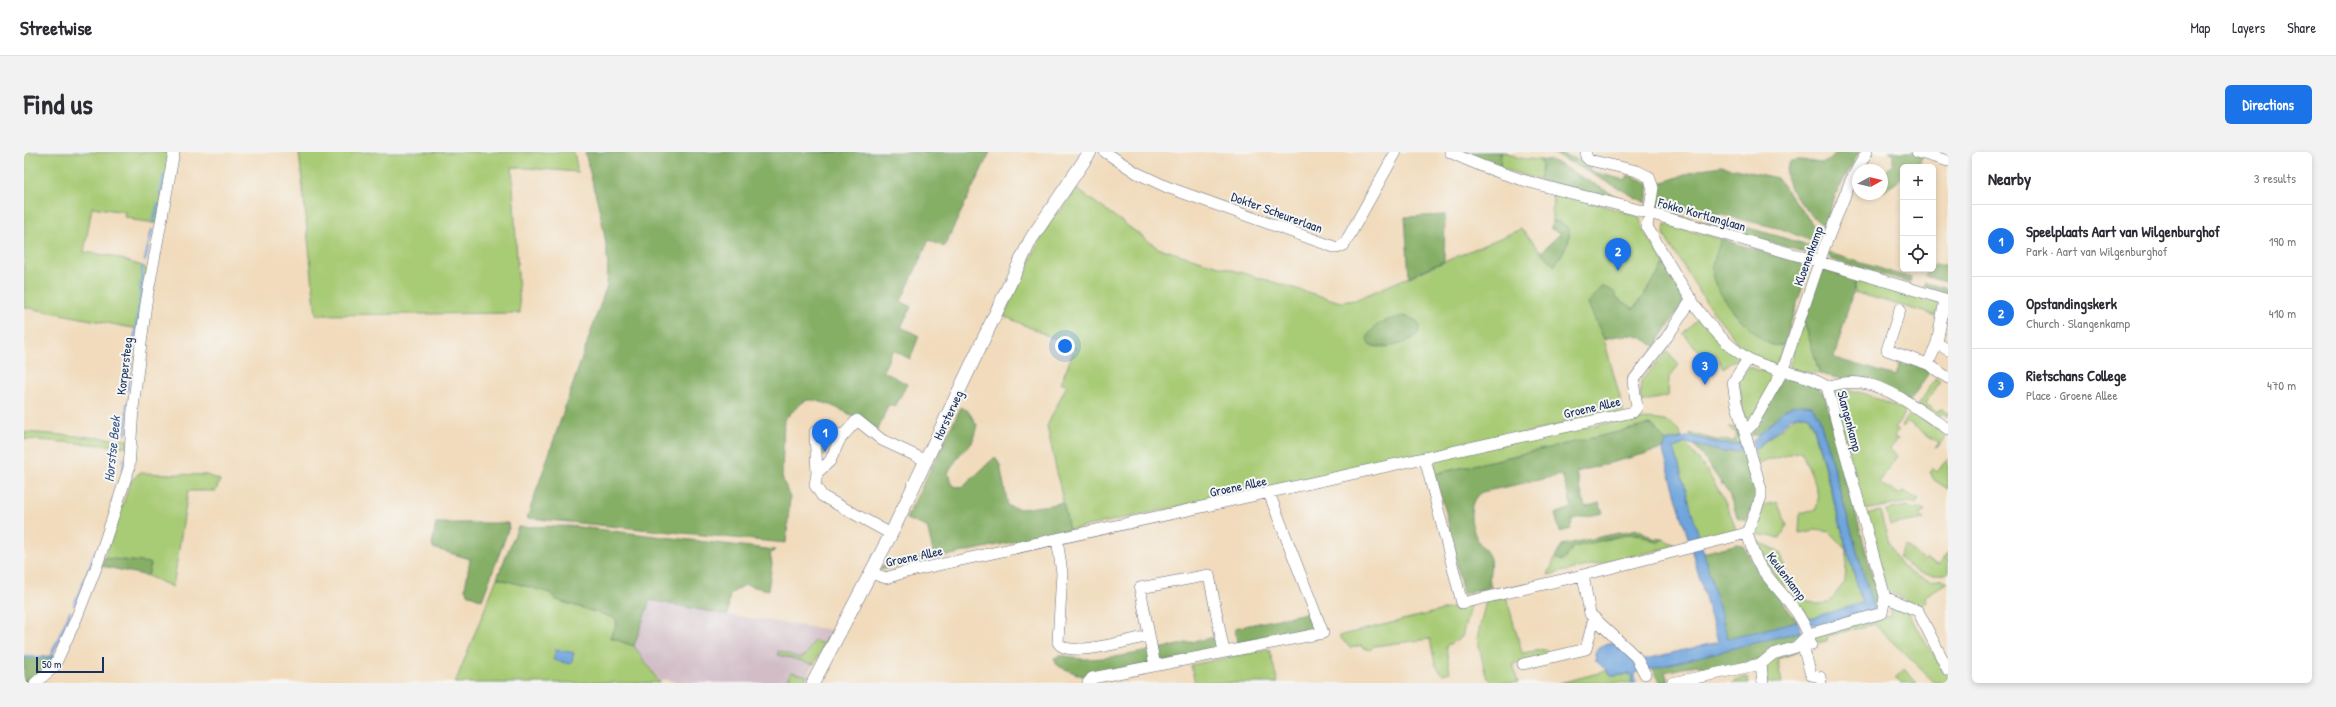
<!DOCTYPE html>
<html lang="en">
<head>
<meta charset="utf-8">
<style>
	:root { --surface:#fff; --page:#f2f2f3; --text:#2b2b33; --muted:#7c7c81; --line:#e1e1e2; --accent:#1a73e8 }
	body { margin:0; font-family:"Patrick Hand",sans-serif; background:var(--page); color:var(--text) }
	.controls { position:absolute; right:12px; top:12px; display:grid; overflow:hidden; border-radius:6px; box-shadow:0 2px 6px #0003 }
	.controls button { width:36px; height:36px; display:grid; place-items:center; padding:0; border:0; border-bottom:1px solid var(--line); background:var(--surface); color:var(--text); font:20px sans-serif }
	.compass { position:absolute; left:1828px; top:12px; width:36px; height:36px; border-radius:50%; background:var(--surface); box-shadow:0 2px 6px #0003; rotate:82deg }
	.scale { position:absolute; left:12px; bottom:10px; width:68px; box-sizing:border-box; padding-left:4px; border:2px solid #1b2f5e; border-top:0; font-size:11px; line-height:14px; white-space:nowrap; color:#1b2f5e; -webkit-text-stroke:3px #f6f6f2; paint-order:stroke }
	.you { position:absolute; left:1041px; top:194px; width:14px; height:14px; margin:-10px; border:3px solid #fff; border-radius:50%; background:#1a73e8; box-shadow:0 0 0 6px #1a73e833 }
	.badge { display:grid; place-items:center; width:26px; height:26px; border-radius:50%; background:var(--accent); color:#fff; font-size:13px; font-weight:700 }
	.pin { position:absolute; translate:-50% -33px; filter:drop-shadow(0 1px 2px #0008) }
	.pin::after { content:''; position:absolute; top:21px; width:14px; height:12px; background:inherit; clip-path:polygon(0 0,100% 0,50% 100%) }
	.list { margin:0; padding:0; list-style:none }
	h2 { display:flex; justify-content:space-between; align-items:center; height:52px; margin:0; padding:0 16px; font-size:17px }
	h2 small { font-size:13px; font-weight:400; color:var(--muted) }
	.list li { display:grid; grid-template-columns:26px 1fr auto; gap:12px; align-items:center; box-sizing:border-box; height:72px; padding:0 16px; border-top:1px solid var(--line) }
	.list b { display:block; font-size:15px; white-space:nowrap }
	.list p { margin:0; font-size:13px; white-space:nowrap; color:var(--muted) }
	.list em { font-size:13px; font-style:normal; color:var(--muted) }
	.icon { flex:none; width:22px; height:22px; fill:none; stroke:currentColor; stroke-width:2; stroke-linecap:round; stroke-linejoin:round }
	.map { position:relative; flex:none; width:1924px; height:531px; overflow:hidden; border-radius:6px }
	header { display:flex; align-items:center; gap:24px; box-sizing:border-box; height:56px; padding:0 20px; background:var(--surface); border-bottom:1px solid var(--line) }
	header strong { font-size:19px }
	nav { display:flex; gap:22px; margin-inline-start:auto; font-size:14px }
	.intro { display:flex; align-items:center; justify-content:space-between; box-sizing:border-box; height:96px; padding:0 24px }
	h1 { margin:0; font-size:28px }
	.button { padding:10px 18px; border-radius:6px; background:var(--accent); color:#fff; font-size:14px; font-weight:700 }
	main { display:flex; gap:24px; padding:0 24px }
	aside { flex:1; background:var(--surface); border-radius:6px; box-shadow:0 2px 6px #0003 }
	.map>svg:first-child { display:block }
</style>
</head>
<body>
<header>
<strong>Streetwise</strong>
<nav><a>Map</a><a>Layers</a><a>Share</a></nav>
</header>
<div class="intro"><h1>Find us</h1><a class="button">Directions</a></div>
<main>
<div class="map">
<svg width="1924" height="531" viewBox="0 0 1924 531">
	<rect width="100%" height="100%" fill="#f6f6f2"/>
	<filter id="ink" filterUnits="userSpaceOnUse"><feTurbulence type="fractalNoise" baseFrequency=".025" numOctaves="2"/><feDisplacementMap in="SourceGraphic" scale="8" xChannelSelector="R" yChannelSelector="G"/><feConvolveMatrix kernelMatrix="1 2 1 2 8 2 1 2 1" color-interpolation-filters="sRGB"/></filter>
	<filter id="wash" filterUnits="userSpaceOnUse"><feTurbulence type="fractalNoise" baseFrequency=".012" numOctaves="4" result="noise"/><feDisplacementMap in="SourceGraphic" scale="16" xChannelSelector="R" yChannelSelector="G"/><feGaussianBlur stdDeviation="0.9" result="paint"/><feColorMatrix in="noise" values="0 0 0 0 0 0 0 0 0 0 0 0 0 0 0 0 0 1.4 0 .05"/><feComposite in="paint" operator="in"/></filter>
	<g filter="url(#wash)">
		<rect width="100%" height="100%" fill="#f1dbbc"/>
		<path fill="#d2bdc7" d="M625 448 703 463 808 478 780 531H654L642 527 636 529 610 494Z"/>
		<path fill="#a8cb74" stroke="#627d69" fill-rule="evenodd" d="M0 0H148L133 71 109 68V66L100 65 101 60 68 55 60 100 88 104 121 115 123 120 114 177 0 155Z
			M275 0H550L554 20 488 15 496 161 292 163Z
			M1477 0H1482L1495 6 1516 8 1518 14 1515 28 1476 16Z
			M1050 35 1134 96 1317 150 1331 148 1497 77 1530 114C1541 97 1559 75 1528 68L1529 39 1615 64 1621 81 1641 112 1610 157 1591 145 1566 154 1580 187 1600 260 1045 378 1023 274 1043 233 1037 230 1051 196 980 164C996 129 1011 94 1031 61H1035L1049 42ZM1380 164 1393 169 1388 187 1352 195Z
			M1641 72 1697 87 1689 125 1755 194 1760 192 1752 214 1729 204 1717 195 1682 150 1644 90 1640 82Z
			M1832 128 1913 151 1915 154 1913 164 1830 140Z
			M1676 164 1715 205 1699 216 1691 202 1682 208 1659 181Z
			M1780 169 1796 222 1764 217Z
			M1643 200 1655 213 1645 225 1644 244 1616 250 1617 229Z
			M1724 215 1749 222 1750 227 1727 271H1721L1715 229Z
			M1912 226 1917 229 1901 251 1913 260 1918 257 1924 261V265L1918 261 1914 266 1894 253Z
			M1815 235 1842 242 1882 259 1870 277 1874 279 1870 285 1874 287 1866 297 1873 304 1855 331 1874 342 1880 339 1895 348 1892 352 1885 350 1839 358 1809 240Z
			M1887 260 1922 283 1914 295 1911 296 1915 291 1884 270 1879 275 1877 273Z
			M1774 263H1784L1790 278 1838 451 1783 467 1760 439 1728 387 1755 399 1762 416 1760 439 1792 452 1804 451 1821 430 1823 398 1805 380 1791 378 1775 381 1776 361 1792 357C1799 340 1783 314 1777 299L1735 311 1730 298Z
			M1600 268C1621 268 1649 262 1658 285L1642 290 1629 274 1625 273 1410 322 1412 305Z
			M1717 274 1719 291 1699 292 1667 284 1666 281 1692 288 1711 289C1713 281 1710 279 1704 276Z
			M0 280 104 288V295L0 287Z
			M805 287 808 292 799 305V290Z
			M1662 291C1683 319 1702 344 1712 378L1675 389 1650 296Z
			M1924 306V337L1910 328 1906 320 1908 316 1913 320Z
			M115 321 182 323 196 328 192 339H164L149 435 124 424 127 412 80 406 107 329Z
			M1753 350 1763 373 1756 386 1726 381 1739 353Z
			M1883 354 1887 357 1895 356 1901 358 1896 364 1900 367 1866 373 1862 358Z
			M1856 359C1865 390 1868 419 1904 428 1910 430 1919 425 1924 430L1901 444 1903 449 1894 455 1863 438 1841 362Z
			M1606 382H1615L1635 391 1639 387 1653 394 1524 423 1531 406 1539 409 1549 395Z
			M1882 393 1900 409 1902 407 1915 413 1924 401V421C1904 427 1889 421 1875 405Z
			M473 426 527 441 532 448 591 466 593 470 587 486 610 494 636 531H431Z
			M1482 444 1498 501 1522 497 1524 504 1489 512 1494 531H1469L1462 524 1453 486 1462 449Z
			M1447 451 1438 485 1422 494 1426 520 1418 522 1411 512 1406 487 1350 494 1346 498 1337 495 1338 493 1326 496 1315 484Z
			M1867 454 1883 460 1924 525V531H1911L1850 472 1804 484 1803 489 1792 491 1790 488 1791 483 1866 464Z
			M802 485 804 486 790 512 754 503V499L776 506 782 503 790 488 798 492Z
			M1245 497 1254 531H1171L1167 513Z
			M1774 498 1775 500 1753 507 1758 531H1743L1740 514 1745 509Z
			M1880 517 1893 531H1876L1871 526Z
			M1582 519 1589 524 1607 522 1608 531H1536Z
			M767 520 783 524 780 531 764 529Z
			M1723 525 1725 531H1708L1713 527Z"/>
		<path fill="#86af66" stroke="#506f62" d="M561 0H966L920 95 905 88 877 149 887 155 877 175 895 184 886 207 869 198 859 219 883 232 871 255 864 253 854 278C842 271 794 242 781 249 774 253 767 262 760 267L758 325 766 346 762 391 503 366 583 133C587 88 571 44 561 0Z
			M1438 0H1477L1476 16Z
			M1527 0H1534L1567 13 1565 19 1601 28 1604 23 1625 31 1622 51Z
			M1812 0H1835L1812 42 1800 74C1788 66 1762 37 1762 22 1762 18 1764 14 1766 10 1782 2 1801 22 1812 0Z
			M1865 0H1900L1894 14 1879 15V24L1872 31 1858 40V24L1869 11V2Z
			M1516 8 1529 9 1606 52 1515 28 1518 14Z
			M1697 14 1753 26 1800 87 1797 93 1758 77 1690 61 1675 62 1630 53 1634 32 1677 17Z
			M1631 57 1694 74 1725 76 1791 95 1787 102Z
			M1421 63 1420 109 1385 125 1381 65Z
			M1528 68C1559 75 1541 97 1530 114L1517 100 1537 81 1527 77Z
			M1697 87 1785 114 1760 192C1756 193 1752 194 1748 193 1731 188 1693 143 1689 126 1686 114 1694 98 1697 87Z
			M1802 100 1887 126 1886 130 1818 111 1807 107Z
			M1641 112 1663 144 1631 195C1614 179 1601 182 1580 187L1564 152 1578 134 1592 141V145L1610 157Z
			M1909 113H1924V131L1901 124 1905 117H1909Z
			M1796 117 1832 128 1810 206 1871 224 1875 211 1883 214 1886 208 1906 219 1886 249 1823 228 1796 222 1780 169Z
			M1901 131 1924 137V142L1900 135Z
			M1380 164 1393 169 1396 175 1393 183C1381 193 1360 198 1345 193L1343 187C1348 171 1365 167 1380 164Z
			M1758 226 1787 230 1800 241 1857 457 1850 459 1795 265 1761 257 1735 283H1727Z
			M937 255 944 259 953 273 948 291 936 302 924 321 927 331 932 335 940 334 971 305 976 313 984 354 997 357 1039 351 1045 378 855 418 858 414 910 403 903 375 882 367Z
			M1625 273 1629 274 1642 290 1639 297 1552 320 1561 355 1575 351 1579 361 1548 367 1547 377 1536 380 1531 362 1548 356 1538 323 1458 340C1442 349 1446 375 1454 389 1457 394 1465 401 1466 407 1468 417 1463 425 1467 435L1439 442 1422 360 1410 322Z
			M1670 292 1699 300 1721 298 1734 339 1723 369 1714 367 1705 342Z
			M412 371H484L485 376 458 448 444 442 441 437 446 407 409 396 408 393Z
			M546 374 751 398 746 402 748 412 744 438 721 433 706 442 703 463 626 448 610 494 587 486 593 470 591 466 532 448 526 441 473 426 494 375Z
			M1614 377 1629 386 1639 387 1635 391 1615 382H1606L1549 395 1539 409 1531 406 1538 393Z
			M1714 392 1719 394 1733 417 1773 469 1704 488 1679 401Z
			M80 406 127 411 124 424 78 414Z
			M1287 460 1291 475 1213 491 1211 476Z
			M1778 479 1777 486 1739 507 1691 519 1672 513 1641 520 1644 529 1637 531 1628 516Z
			M1191 485 1193 500 1058 524 1034 514 1030 506C1042 500 1049 508 1063 507 1103 506 1151 493 1191 485Z
			M31 504C24 515 14 531 0 531V505Z"/>
		<path fill="#70a4dc" stroke="#466a9d" d="M1781 253 1788 254 1795 265 1850 459 1792 473 1787 472 1783 467 1838 451 1789 272 1784 263H1774L1767 266 1730 298 1728 290 1761 257 1768 254Z
			M1667 284 1699 292 1719 291 1721 298 1699 300 1662 291 1650 296 1704 487 1773 469 1778 479 1611 521 1612 531H1608L1607 522 1589 524 1572 509 1571 501C1587 482 1598 492 1609 510L1694 490 1639 299 1642 290Z
			M532 497 550 501 547 512 529 508Z"/>
		<g fill="none" stroke-linecap="round" stroke-linejoin="round">
			<path stroke="#70a4dc" stroke-width="2.5" d="M136 44 140 23
				M129 71 134 52
				M121 108 128 78
				M103 238 116 149 118 115
				M102 282 103 252
				M99 320 100 307
				M50 453 72 400
				M0 505 26 506 46 460"/>
		</g>
	</g>
	<g filter="url(#ink)">
		<g fill="none" stroke-linecap="round" stroke-linejoin="round">
			<defs>
				<path id="minor" d="M1081 0 1113 21 1143 35 1313 96 1320 93 1372 0
					M1426 0C1489 31 1558 42 1625 61 1725 89 1825 118 1924 148
					M1562 0V5L1565 8 1613 19 1625 25 1629 36 1623 75C1649 117 1681 183 1725 207 1750 221 1780 219 1803 235L1861 445 1894 459 1924 518
					M1893 0 1924 9
					M1876 157 1863 198 1904 212 1924 226
					M1913 191 1924 198
					M1904 212 1913 191 1921 147
					M1803 235C1851 218 1885 253 1924 277
					M1721 279 1728 273 1758 220 1800 96 1827 28 1843 0
					M1401 307 1438 451 1559 423 1723 381
					M793 321 791 280 809 284 820 282
					M1723 381 1737 345V337L1712 250 1709 230 1724 207
					M1723 381C1727 393 1730 406 1737 416 1755 441 1781 461 1787 493L1779 494 1787 523 1796 525 1797 531
					M867 382 798 344 791 333 793 321 806 309 816 287 833 268 858 288 903 309
					M1033 387 1038 421 1034 490C1042 508 1108 487 1125 484
					M847 421 862 426 878 421 1609 260 1613 255 1609 229 1643 185 1668 147
					M1559 423 1566 462 1612 505 1621 522
					M1499 512 1562 497 1570 466
					M1131 514 1116 436 1185 423 1200 500
					M11 531 30 515 52 467 72 416 105 316 109 256 122 151 150 0
					M1064 531 1068 526 1299 481 1245 341
					M1648 531 1737 512
					M1739 531 1737 512 1749 502 1772 495 1785 482 1858 461 1861 445"/>
				<path id="major" d="M789 531 867 382 1007 87 1066 0"/>
			</defs>
			<use href="#minor" stroke="#666b7f" stroke-width="12"/>
			<use href="#major" stroke="#666b7f" stroke-width="14"/>
			<use href="#minor" stroke="#fff" stroke-width="11"/>
			<use href="#major" stroke="#fff" stroke-width="13"/>
		</g>
	</g>
	<g text-anchor="middle" stroke-width="4" stroke-linejoin="round" paint-order="stroke">
		<g font-size="13" fill="#1b2f5e" stroke="#f6f6f2">
			<text transform="translate(1253 60) rotate(20)" y="5">Dokter Scheurerlaan</text>
			<text transform="translate(1678 62) rotate(16)" y="5">Fokko Kortlanglaan</text>
			<text transform="translate(1784 104) rotate(-70)" y="5">Kloenenkamp</text>
			<text transform="translate(100 214) rotate(-83)" y="5">Korpersteeg</text>
			<text transform="translate(1568 255) rotate(-13)" y="5">Groene Allee</text>
			<text transform="translate(924 263) rotate(-65)" y="5">Horsterweg</text>
			<text transform="translate(1826 269) rotate(75)" y="5">Slangenkamp</text>
			<text transform="translate(1214 334) rotate(-12)" y="5">Groene Allee</text>
			<text transform="translate(890 404) rotate(-12)" y="5">Groene Allee</text>
			<text transform="translate(1763 424) rotate(53)" y="5">Keulenkamp</text>
		</g>
		<g font-size="14" font-style="italic" fill="#39588a" stroke="#f6f6f2">
			<text transform="translate(88 297) rotate(-84)" y="5">Horstse Beek</text>
		</g>
	</g>
</svg>
<div class="controls">
<button>+</button>
<button>−</button>
<button><svg class="icon" aria-label="locate" viewBox="0 0 24 24"><circle cx="12" cy="12" r="6"/><path d="M12 2v4M12 18v4M2 12h4M18 12h4"/></svg></button>
</div>
<svg class="compass" viewBox="-18 -18 36 36"><path d="M0-13l5 13h-10z" fill="#e53935"/><path d="M0 13l5-13h-10z" fill="#7c7c81"/></svg>
<div class="scale">50 m</div>
<div class="you"></div>
<div class="pin badge" style="left:801px;top:300px">1</div>
<div class="pin badge" style="left:1594px;top:119px">2</div>
<div class="pin badge" style="left:1681px;top:233px">3</div>
</div>
<aside>
<h2>Nearby<small>3 results</small></h2>
<ul class="list">
<li><span class="badge">1</span><div><b>Speelplaats Aart van Wilgenburghof</b><p>Park · Aart van Wilgenburghof</p></div><em>190 m</em></li>
<li><span class="badge">2</span><div><b>Opstandingskerk</b><p>Church · Slangenkamp</p></div><em>410 m</em></li>
<li><span class="badge">3</span><div><b>Rietschans College</b><p>Place · Groene Allee</p></div><em>470 m</em></li>
</ul>
</aside>
</main>
</body>
</html>
